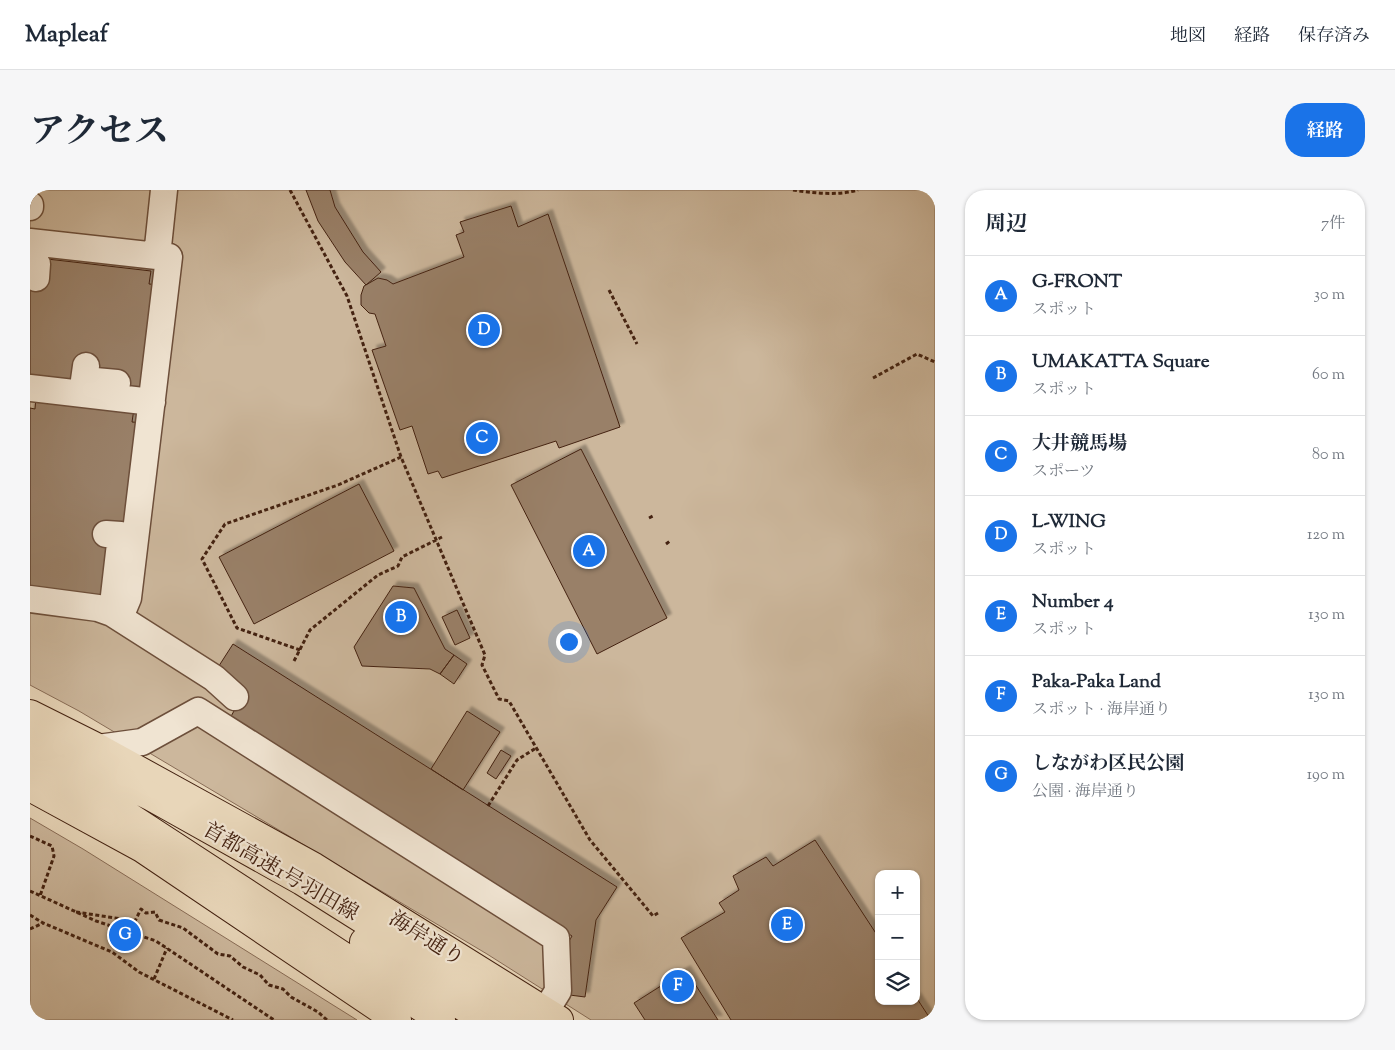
<!DOCTYPE html>
<html lang="ja">
<head>
<meta charset="utf-8">
<style>
	:root { --surface:#fff; --page:#f6f6f7; --text:#1f2937; --muted:#747a83; --line:#e0e1e3; --accent:#1a73e8 }
	body { margin:0; font-family:"Sorts Mill Goudy","Noto Serif JP",serif; background:var(--page); color:var(--text) }
	.controls { position:absolute; right:15px; bottom:15px; display:grid; overflow:hidden; border-radius:10px; box-shadow:0 1px 4px #0004 }
	.controls button { width:45px; height:45px; display:grid; place-items:center; padding:0; border:0; border-bottom:1px solid var(--line); background:var(--surface); color:var(--text); font:25px sans-serif }
	.you { position:absolute; left:538px; top:451px; width:18px; height:18px; margin:-12px; border:4px solid #fff; border-radius:50%; background:#1a73e8; box-shadow:0 0 0 8px #1a73e833 }
	.badge { display:grid; place-items:center; width:32px; height:32px; border-radius:50%; background:var(--accent); color:#fff; font-size:16px; font-weight:700 }
	.pin { position:absolute; translate:-50% -50%; border:2px solid #fff; box-shadow:0 1px 5px #0006 }
	.list { margin:0; padding:0; list-style:none }
	h2 { display:flex; justify-content:space-between; align-items:center; height:65px; margin:0; padding:0 20px; font-size:21px }
	h2 small { font-size:16px; font-weight:400; color:var(--muted) }
	.list li { display:grid; grid-template-columns:32px 1fr auto; gap:15px; align-items:center; box-sizing:border-box; height:80px; padding:0 20px; border-top:1px solid var(--line) }
	.list b { display:block; font-size:19px; white-space:nowrap }
	.list p { margin:0; font-size:16px; white-space:nowrap; color:var(--muted) }
	.list em { font-size:16px; font-style:normal; color:var(--muted) }
	.icon { flex:none; width:28px; height:28px; fill:none; stroke:currentColor; stroke-width:2; stroke-linecap:round; stroke-linejoin:round }
	.map { position:relative; flex:none; width:905px; height:830px; overflow:hidden; border-radius:20px }
	header { display:flex; align-items:center; gap:30px; box-sizing:border-box; height:70px; padding:0 25px; background:var(--surface); border-bottom:1px solid var(--line) }
	header strong { font-size:24px }
	nav { display:flex; gap:28px; margin-inline-start:auto; font-size:18px }
	.intro { display:flex; align-items:center; justify-content:space-between; box-sizing:border-box; height:120px; padding:0 30px }
	h1 { margin:0; font-size:35px }
	.button { padding:12px 22px; border-radius:20px; background:var(--accent); color:#fff; font-size:18px; font-weight:700 }
	main { display:flex; gap:30px; padding:0 30px }
	aside { flex:1; background:var(--surface); border-radius:20px; box-shadow:0 1px 4px #0004 }
	.map>svg:first-child { display:block }
</style>
</head>
<body>
<header>
<strong>Mapleaf</strong>
<nav><a>地図</a><a>経路</a><a>保存済み</a></nav>
</header>
<div class="intro"><h1>アクセス</h1><a class="button">経路</a></div>
<main>
<div class="map">
<svg width="905" height="830" viewBox="0 0 905 830">
	<defs>
		<filter id="shadow"><feDropShadow dx="4.5" dy="-4.5" stdDeviation="1" flood-color="#0004"/></filter>
	</defs>
	<rect width="100%" height="100%" fill="#e8d6b9"/>
	<filter id="stains"><feTurbulence type="fractalNoise" baseFrequency=".004" numOctaves="4"/><feColorMatrix values="0 0 0 0 .2 0 0 0 0 .09 0 0 0 0 .02 0 0 0 .5 -.17"/></filter>
	<radialGradient id="worn" r=".72"><stop offset=".6" stop-color="#630" stop-opacity="0"/><stop offset="1" stop-color="#630" stop-opacity=".3"/></radialGradient>
	<path fill="#ccb79c" stroke="#886c56" fill-rule="evenodd" d="M0 0H905V830H561L457 764 49 521 0 495ZM849 684H886V811H849Z
		M0 628 53 659 327 830H0Z"/>
	<path fill="#998068" stroke="#421" filter="url(#shadow)" d="M276 0H300L305 17 333 62 351 82 336 95 315 72 288 31Z
		M481 16 488 37 518 24 590 237 529 258 526 251 412 288 408 281 398 284 382 236 370 240 342 160 356 156 345 124 339 123 331 115V105L334 96 348 88 357 90 363 94 434 67 426 45 434 42 430 32Z
		M0 67 121 81 119 94 133 95 120 206 0 192Z
		M6 207 104 219 102 232 115 233 93 410 0 399V218L5 219Z
		M551 259 637 428 567 464 481 295Z
		M329 294 364 361 224 434 189 367Z
		M363 396 384 398 415 459 424 465 410 484 400 479 332 476 324 457Z
		M427 420 440 448 425 455 412 427Z
		M203 454 587 697 566 730 555 807 532 804 538 753 542 746 199 530 215 501 185 482Z
		M424 465 437 474 424 494 410 484Z
		M437 521 470 542 433 600 401 579Z
		M471 560 481 566 466 589 457 583Z
		M785 650 849 748V811H886V807L901 830H701L651 748 695 722 689 713 709 700 703 686 736 667 743 676Z
		M656 780 688 830H615L604 813Z"/>
	<g fill="none" stroke-linecap="round" stroke-linejoin="round">
		<defs>
			<path id="minor" d="M0 17V15
				M0 52 127 66 134 0
				M0 73 7 74 6 88
				M56 176 54 190 87 193
				M0 198 122 212
				M76 344 91 345 82 423 184 488 205 507
				M0 409 68 418 82 423 93 420 98 408 139 67 127 66
				M68 558 112 552 168 521 526 748 528 801 510 830"/>
			<path id="major" d="M0 524 68 558 284 677 529 830
				M0 597 112 658 367 830"/>
			<path id="highway" d="M0 546 122 607 272 691 493 830
				M0 570 98 626 411 830
				M334 752 454 830"/>
		</defs>
		<use href="#minor" stroke="#6d4f3b" stroke-width="29"/>
		<use href="#major" stroke="#421" stroke-width="30"/>
		<use href="#highway" stroke="#421" stroke-width="30"/>
		<path stroke="#421" stroke-width="3" stroke-dasharray="4 2.5" stroke-linecap="butt" d="M260 0 317 106 371 267 455 465 452 475 469 509 479 511 560 650 623 726 628 723
			M763 0C784 3 807 6 828 0
			M579 100 607 154
			M843 188 887 164 905 172
			M619 328 623 326
			M636 354 640 351
			M270 460 207 438 172 369 195 334 308 295 371 267
			M264 471 280 440 348 385 368 376 372 367 412 347
			M458 616 487 570 506 558
			M0 646 22 656 24 666 10 706
			M0 701 66 731 126 751 244 830
			M46 722 105 731 111 719 116 723 125 722 129 730 153 738 188 764 200 766 213 777 230 785 239 795 253 799 261 807 288 822 297 830
			M0 725 13 733 82 762 109 782 203 830
			M0 739 13 733
			M124 789 137 758"/>
		<use href="#minor" stroke="#f0e4d2" stroke-width="26"/>
		<use href="#major" stroke="#e8d6b9" stroke-width="28"/>
		<use href="#highway" stroke="#e8d6b9" stroke-width="28"/>
	</g>
	<g text-anchor="middle" stroke-width="4.5" stroke-linejoin="round" paint-order="stroke">
		<g font-size="21" fill="#421" stroke="#f0e4d2">
			<text transform="translate(251 681) rotate(30)" y="7">首都高速1号羽田線</text>
			<text transform="translate(397 748) rotate(32)" y="7">海岸通り</text>
		</g>
	</g>
	<rect width="100%" height="100%" filter="url(#stains)"/>
	<rect width="100%" height="100%" fill="url(#worn)"/>
</svg>
<div class="controls">
<button>+</button>
<button>−</button>
<button><svg class="icon" aria-label="layers" viewBox="0 0 24 24"><path d="M12 4l9 5-9 5-9-5zM3 14l9 5 9-5"/></svg></button>
</div>
<div class="you"></div>
<div class="pin badge" style="left:559px;top:361px">A</div>
<div class="pin badge" style="left:371px;top:427px">B</div>
<div class="pin badge" style="left:452px;top:248px">C</div>
<div class="pin badge" style="left:454px;top:140px">D</div>
<div class="pin badge" style="left:757px;top:735px">E</div>
<div class="pin badge" style="left:648px;top:796px">F</div>
<div class="pin badge" style="left:95px;top:745px">G</div>
</div>
<aside>
<h2>周辺<small>7件</small></h2>
<ul class="list">
<li><span class="badge">A</span><div><b>G-FRONT</b><p>スポット</p></div><em>30 m</em></li>
<li><span class="badge">B</span><div><b>UMAKATTA Square</b><p>スポット</p></div><em>60 m</em></li>
<li><span class="badge">C</span><div><b>大井競馬場</b><p>スポーツ</p></div><em>80 m</em></li>
<li><span class="badge">D</span><div><b>L-WING</b><p>スポット</p></div><em>120 m</em></li>
<li><span class="badge">E</span><div><b>Number 4</b><p>スポット</p></div><em>130 m</em></li>
<li><span class="badge">F</span><div><b>Paka-Paka Land</b><p>スポット · 海岸通り</p></div><em>130 m</em></li>
<li><span class="badge">G</span><div><b>しながわ区民公園</b><p>公園 · 海岸通り</p></div><em>190 m</em></li>
</ul>
</aside>
</main>
</body>
</html>
